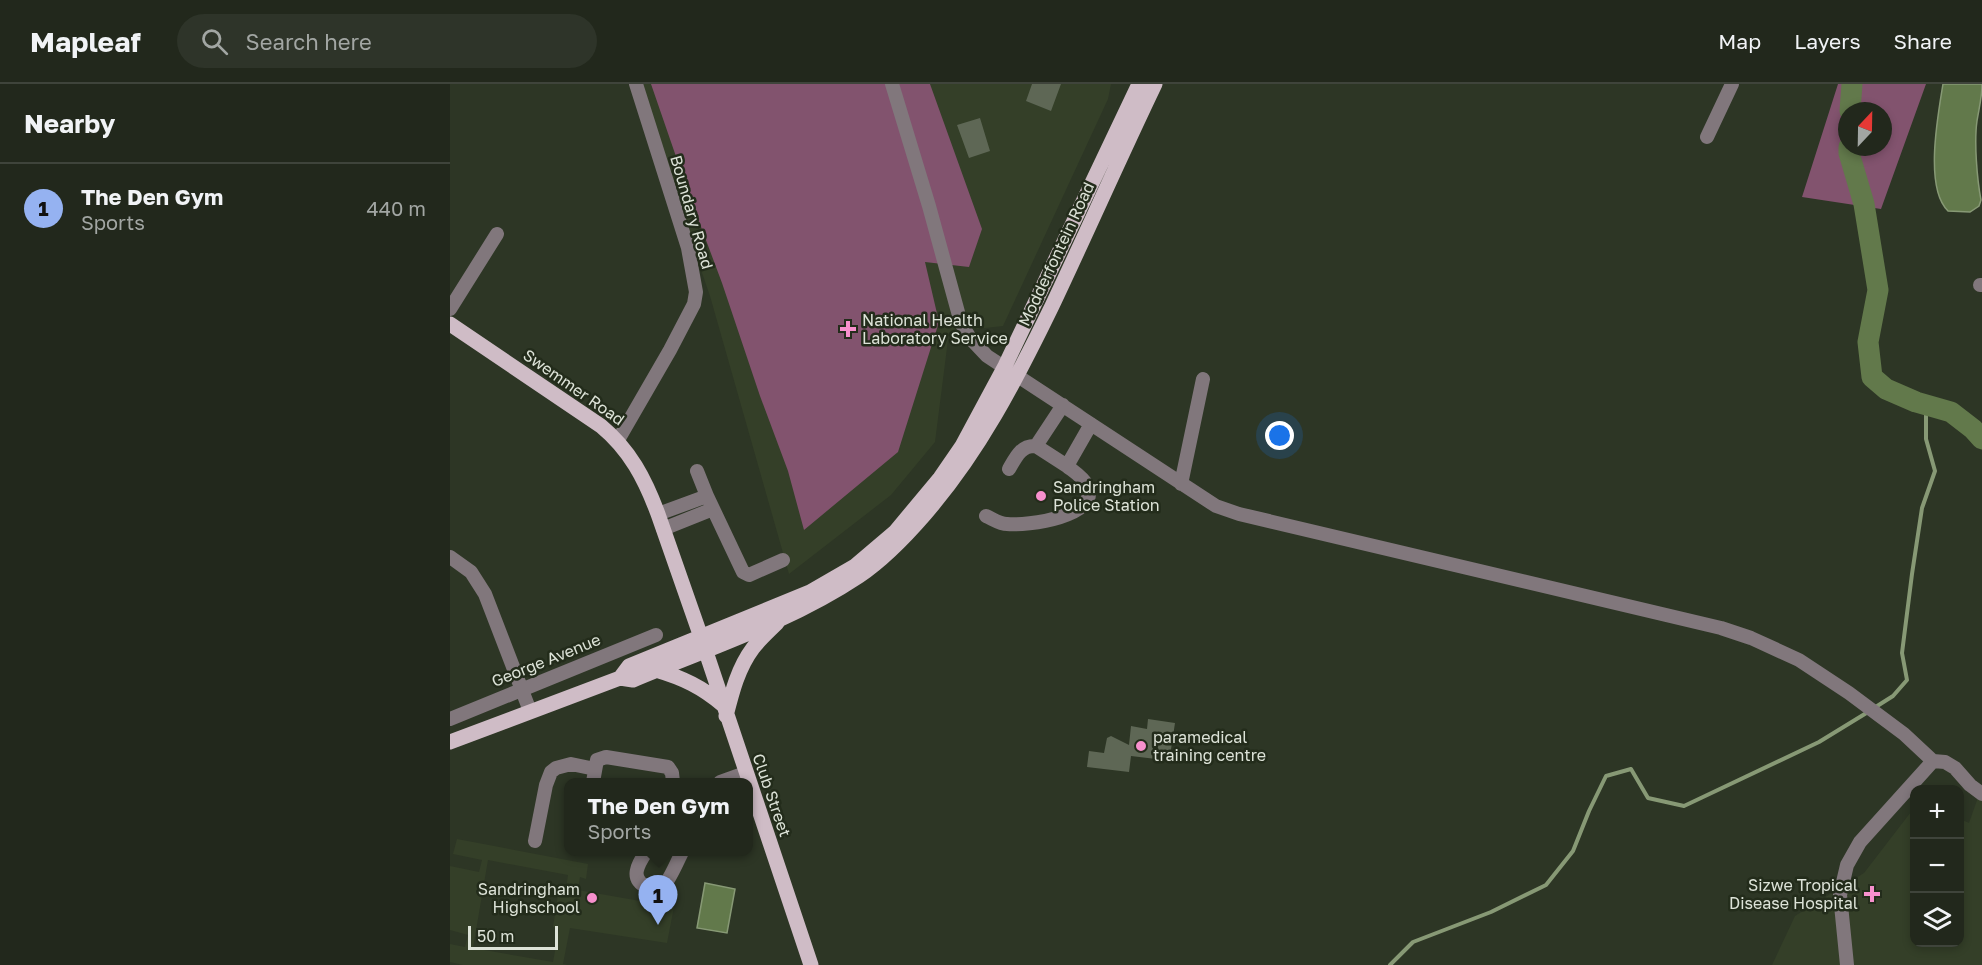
<!DOCTYPE html>
<html lang="en">
<head>
<meta charset="utf-8">
<style>
	:root { --surface:#22281c; --page:#2e3429; --text:#f1f3f6; --muted:#a2a6a3; --line:#3f443b; --accent:#95b2f1 }
	body { margin:0; font-family:"Golos Text",sans-serif; background:var(--page); color:var(--text) }
	.controls { position:absolute; right:18px; bottom:18px; display:grid; overflow:hidden; border-radius:12px; box-shadow:0 3px 9px #0003 }
	.controls button { width:54px; height:54px; display:grid; place-items:center; padding:0; border:0; border-bottom:2px solid var(--line); background:var(--surface); color:var(--text); font:30px sans-serif }
	.compass { position:absolute; left:1388px; top:18px; width:54px; height:54px; border-radius:50%; background:var(--surface); box-shadow:0 3px 9px #0003; rotate:22deg }
	.scale { position:absolute; left:18px; bottom:15px; width:90px; box-sizing:border-box; padding-left:6px; border:3px solid #dde3d8; border-top:0; font-size:16px; line-height:21px; white-space:nowrap; color:#dde3d8; -webkit-text-stroke:4px #232c1b; paint-order:stroke }
	.you { position:absolute; left:830px; top:352px; width:21px; height:21px; margin:-15px; border:4px solid #fff; border-radius:50%; background:#1a73e8; box-shadow:0 0 0 9px #1a73e833 }
	.badge { display:grid; place-items:center; width:39px; height:39px; border-radius:50%; background:var(--accent); color:#111; font-size:20px; font-weight:700 }
	.pin { position:absolute; translate:-50% -50px; filter:drop-shadow(0 2px 3px #0008) }
	.pin::after { content:''; position:absolute; top:32px; width:21px; height:18px; background:inherit; clip-path:polygon(0 0,100% 0,50% 100%) }
	.popup { position:absolute; left:114px; top:694px; width:189px; height:78px; box-sizing:border-box; display:grid; place-content:center; border-radius:12px; background:var(--surface); filter:drop-shadow(0 2px 4px #0005); font-size:20px; white-space:nowrap; color:var(--muted) }
	.popup b { font-size:22px; color:var(--text) }
	.popup::after { content:''; position:absolute; left:50%; top:100%; margin-left:-12px; border:12px solid transparent; border-top-color:var(--surface) }
	.list { margin:0; padding:0; list-style:none }
	h2 { display:flex; justify-content:space-between; align-items:center; height:78px; margin:0; padding:0 24px; font-size:26px }
	h2 small { font-size:20px; font-weight:400; color:var(--muted) }
	.list li { display:grid; grid-template-columns:39px 1fr auto; gap:18px; align-items:center; box-sizing:border-box; height:90px; padding:0 24px; border-top:2px solid var(--line) }
	.list b { display:block; font-size:22px; white-space:nowrap }
	.list p { margin:0; font-size:20px; white-space:nowrap; color:var(--muted) }
	.list em { font-size:20px; font-style:normal; color:var(--muted) }
	.icon { flex:none; width:33px; height:33px; fill:none; stroke:currentColor; stroke-width:2; stroke-linecap:round; stroke-linejoin:round }
	.map { position:relative; flex:none; width:1532px; height:881px; overflow:hidden }
	header { display:flex; align-items:center; gap:36px; box-sizing:border-box; height:84px; padding:0 30px; background:var(--surface); border-bottom:2px solid var(--line) }
	header strong { font-size:28px }
	nav { display:flex; gap:33px; margin-inline-start:auto; font-size:21px }
	.search { width:420px; height:54px; background:var(--page); display:flex; align-items:center; gap:15px; box-sizing:border-box; padding:0 21px; border-radius:33px; color:var(--muted); font-size:22px }
	main { display:flex }
	aside { flex:1; background:var(--surface) }
	.map>svg:first-child { display:block }
</style>
</head>
<body>
<header>
<strong>Mapleaf</strong>
<div class="search"><svg class="icon" aria-label="search" viewBox="0 0 24 24"><circle cx="10" cy="10" r="6"/><path d="M15 15l6 6"/></svg>Search here</div>
<nav><a>Map</a><a>Layers</a><a>Share</a></nav>
</header>
<main>
<aside>
<h2>Nearby<small></small></h2>
<ul class="list">
<li><span class="badge">1</span><div><b>The Den Gym</b><p>Sports</p></div><em>440 m</em></li>
</ul>
</aside>
<div class="map">
<svg width="1532" height="881" viewBox="0 0 1532 881">
	<rect width="100%" height="100%" fill="#2d3625"/>
	<path fill="#343f28" fill-rule="evenodd" d="M187 0H661L658 15 553 242 499 248 485 358 441 411 339 490 260 212Z
		M1532 702V881H1322L1345 832 1414 789 1464 724V858H1510V735L1519 739Z
		M7 755 138 780 136 795 130 793 128 806 224 823 217 859 120 844 113 880 118 881H13L0 878V860L15 863 18 851 0 846V782L29 788 32 776 3 770ZM38 776 118 791 116 805 109 804 103 843 109 845 103 878 23 864Z"/>
	<path fill="#82536e" fill-rule="evenodd" d="M201 0H480L532 145 519 183 475 178 489 238 448 368 354 446 338 387 310 312 272 199 241 116Z
		M1388 0H1476L1431 125 1352 113ZM1397 27H1433V63H1397Z"/>
	<path fill="#62794b" stroke="#879975" stroke-width="1.5" d="M1493 0H1532C1532 14 1529 24 1527 37 1524 58 1527 95 1531 116L1529 122 1520 128 1498 127C1474 104 1488 31 1493 0Z
		M255 799 285 805 277 849 247 844Z"/>
	<g fill="none" stroke-linecap="round" stroke-linejoin="round">
		<path stroke="#879975" stroke-width="4" d="M1424 624 1443 612 1457 596 1452 569 1462 490 1472 424 1485 387 1476 355V322
			M940 881 963 858 1041 828 1096 801 1123 767 1139 727 1156 692 1181 685 1198 714 1234 722 1369 658 1418 628"/>
		<path stroke="#62794b" stroke-width="21" d="M1400 27 1402 0
			M1399 63V69L1414 120 1428 206 1418 258 1422 293 1436 305 1466 318 1501 328 1523 345 1532 355"/>
	</g>
	<path fill="#5e6755" d="M582 0H611L601 27 576 17Z
		M530 34 540 67 519 74 507 41Z
		M698 635 725 639 720 672 707 670 706 675 681 672 679 688 637 683 639 667 654 669 657 654 661 652 679 661 681 642 697 645Z"/>
	<g fill="none" stroke-linecap="round" stroke-linejoin="round">
		<path stroke="#81777c" stroke-width="14" d="M442 0 479 122 511 239 520 254 537 272 766 422 789 430 1271 544 1301 554 1349 576 1399 609 1454 650 1483 677 1495 678 1505 684 1520 701 1532 710
			M1257 53 1282 0
			M1530 201H1532
			M0 225 47 150
			M613 321 586 362 617 382 641 340
			M168 356 220 266 244 220 246 208 238 164 186 0
			M559 385C566 373 571 361 586 362
			M731 400 753 295
			M257 412 293 488 299 491 333 476
			M208 430 257 412 247 387
			M536 432C543 435 550 440 557 440 576 442 652 433 637 401 633 393 623 387 617 382
			M213 445 263 425
			M0 473 21 488 35 510 80 627
			M0 635 206 551
			M143 698 147 676 156 673 218 683 222 689 223 698
			M270 698 295 689
			M85 757 96 701 101 688 106 684 121 680 145 685
			M196 768C188 780 179 795 197 803 201 806 206 807 211 805 218 800 228 776 232 768
			M1397 881 1390 811 1397 781 1410 758 1483 677"/>
		<path stroke="#cfbcc6" stroke-width="15" d="M0 240 151 342C180 366 195 395 208 430L251 553 361 881
			M206 586C233 594 252 603 273 621
			M170 594 179 582 360 508 405 482 445 448 490 394 512 362 555 282 689 0
			M276 632C282 608 288 584 303 564 310 555 319 547 327 539
			M0 658 170 594 183 596C259 564 340 538 409 492 434 475 456 452 475 430 529 368 566 296 602 222 637 148 670 73 705 0"/>
	</g>
	<g fill="#f790cd" stroke="#232c1b" stroke-width="2">
		<path d="M395 236h6v6h6v6h-6v6h-6v-6h-6v-6h6z"/>
		<circle cx="591" cy="412" r="6"/>
		<circle cx="691" cy="662" r="6"/>
		<path d="M1419 801h6v6h6v6h-6v6h-6v-6h-6v-6h6z"/>
		<circle cx="142" cy="814" r="6"/>
	</g>
	<g text-anchor="middle" stroke-width="5" stroke-linejoin="round" paint-order="stroke">
		<g font-size="16" fill="#dde3d8" stroke="#232c1b">
			<text transform="translate(242 128) rotate(74)" y="6">Boundary Road</text>
			<text transform="translate(606 170) rotate(-65)" y="6">Modderfontein Road</text>
			<text transform="translate(124 303) rotate(35)" y="6">Swemmer Road</text>
			<text transform="translate(96 576) rotate(-22)" y="6">George Avenue</text>
			<text transform="translate(322 711) rotate(71)" y="6">Club Street</text>
		</g>
		<g font-size="16" fill="#dde3d8" stroke="#232c1b" text-anchor="start">
			<text x="412" y="242">National Health<tspan x="412" dy="18">Laboratory Service</tspan></text>
			<text x="603" y="409">Sandringham<tspan x="603" dy="18">Police Station</tspan></text>
			<text x="703" y="659">paramedical<tspan x="703" dy="18">training centre</tspan></text>
			<text x="1408" y="807" text-anchor="end">Sizwe Tropical<tspan x="1408" dy="18">Disease Hospital</tspan></text>
			<text x="130" y="811" text-anchor="end">Sandringham<tspan x="130" dy="18">Highschool</tspan></text>
		</g>
	</g>
</svg>
<div class="controls">
<button>+</button>
<button>−</button>
<button><svg class="icon" aria-label="layers" viewBox="0 0 24 24"><path d="M12 4l9 5-9 5-9-5zM3 14l9 5 9-5"/></svg></button>
</div>
<svg class="compass" viewBox="-18 -18 36 36"><path d="M0-13l5 13h-10z" fill="#e53935"/><path d="M0 13l5-13h-10z" fill="#a2a6a3"/></svg>
<div class="scale">50 m</div>
<div class="you"></div>
<div class="pin badge" style="left:208px;top:841px">1</div>
<div class="popup"><b>The Den Gym</b>Sports</div>
</div>
</main>
</body>
</html>
